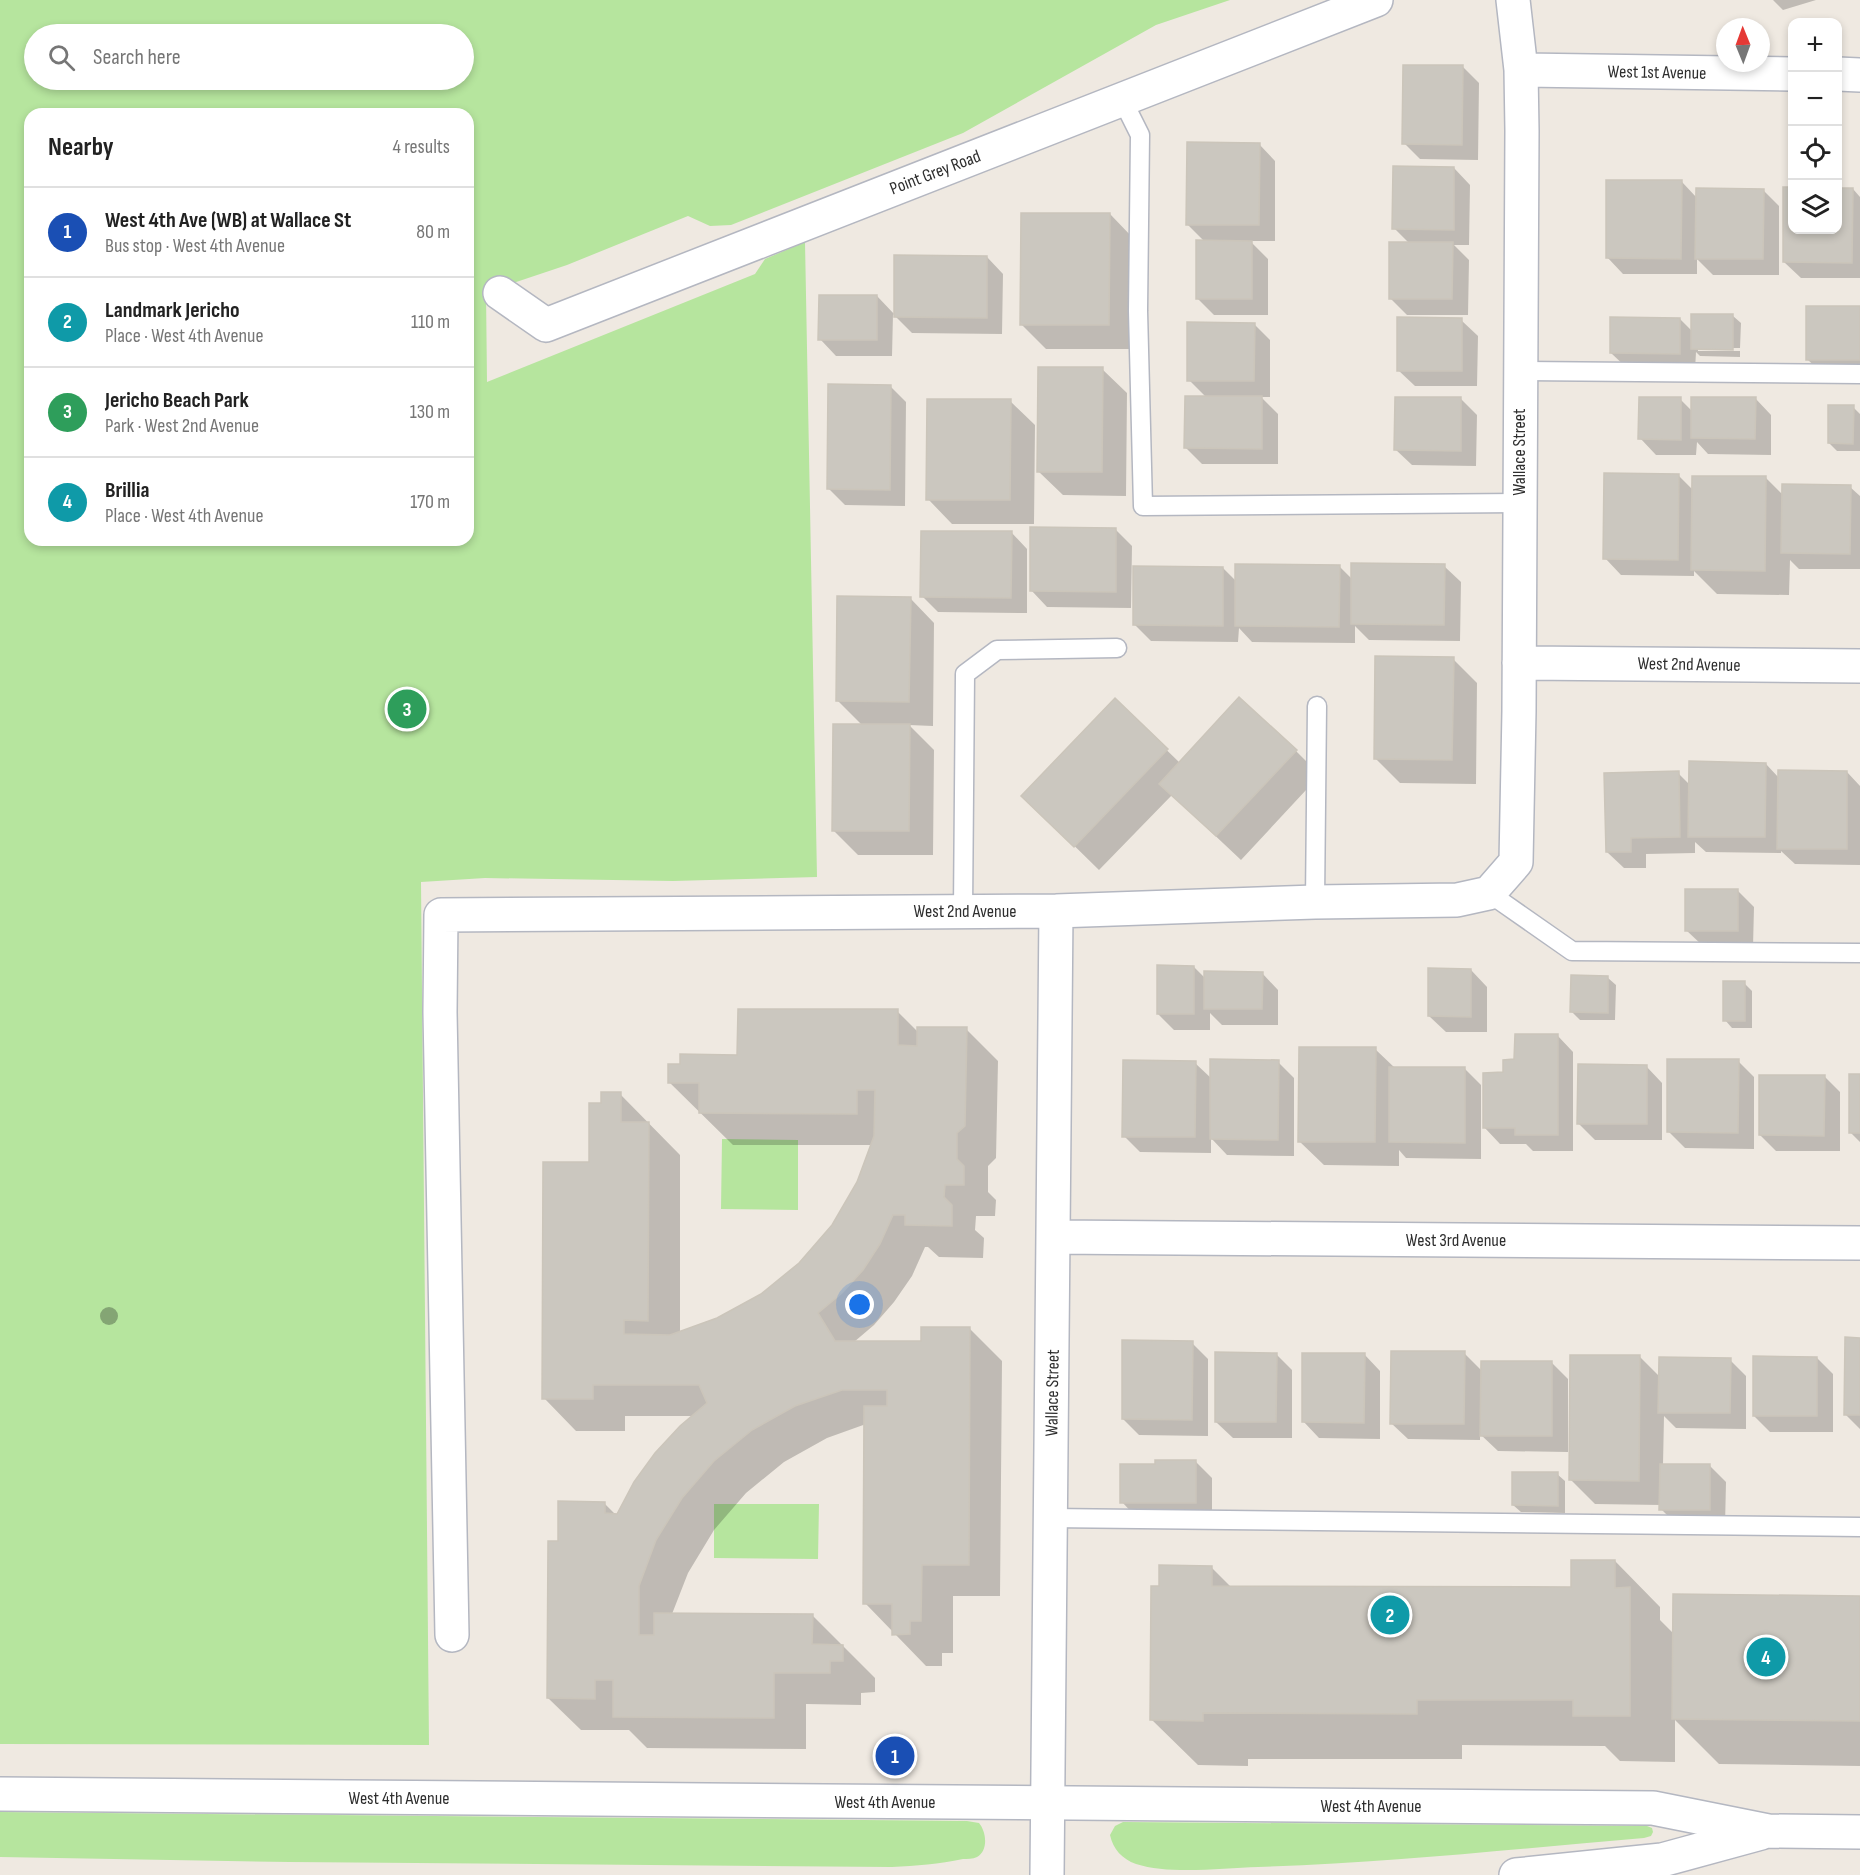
<!DOCTYPE html>
<html lang="en">
<head>
<meta charset="utf-8">
<style>
	:root { --surface:#fff; --page:#f2f2f2; --text:#222; --muted:#767676; --line:#e0e0e0; --accent:#4264fb }
	body { margin:0; font-family:"Sofia Sans Condensed",sans-serif; background:var(--page); color:var(--text) }
	.controls { position:absolute; right:18px; top:18px; display:grid; overflow:hidden; border-radius:12px; box-shadow:0 3px 9px #0003 }
	.controls button { width:54px; height:54px; display:grid; place-items:center; padding:0; border:0; border-bottom:2px solid var(--line); background:var(--surface); color:var(--text); font:30px sans-serif }
	.compass { position:absolute; left:1716px; top:18px; width:54px; height:54px; border-radius:50%; background:var(--surface); box-shadow:0 3px 9px #0003; rotate:359deg }
	.you { position:absolute; left:860px; top:1305px; width:21px; height:21px; margin:-15px; border:4px solid #fff; border-radius:50%; background:#1a73e8; box-shadow:0 0 0 9px #1a73e833 }
	.badge { display:grid; place-items:center; width:39px; height:39px; border-radius:50%; background:var(--accent); color:#fff; font-size:20px; font-weight:700 }
	.pin { position:absolute; translate:-50% -50%; border:3px solid #fff; box-shadow:0 2px 6px #0006 }
	.list { margin:0; padding:0; list-style:none }
	h2 { display:flex; justify-content:space-between; align-items:center; height:78px; margin:0; padding:0 24px; font-size:26px }
	h2 small { font-size:20px; font-weight:400; color:var(--muted) }
	.list li { display:grid; grid-template-columns:39px 1fr auto; gap:18px; align-items:center; box-sizing:border-box; height:90px; padding:0 24px; border-top:2px solid var(--line) }
	.list b { display:block; font-size:22px; white-space:nowrap }
	.list p { margin:0; font-size:20px; white-space:nowrap; color:var(--muted) }
	.list em { font-size:20px; font-style:normal; color:var(--muted) }
	.icon { flex:none; width:33px; height:33px; fill:none; stroke:currentColor; stroke-width:2; stroke-linecap:round; stroke-linejoin:round }
	.map { position:relative; flex:none; width:1860px; height:1875px; overflow:hidden }
	.search { position:absolute; background:var(--surface); box-shadow:0 3px 9px #0003; left:24px; top:24px; width:450px; height:66px; display:flex; align-items:center; gap:15px; box-sizing:border-box; padding:0 21px; border-radius:33px; color:var(--muted); font-size:22px }
	.panel { position:absolute; background:var(--surface); box-shadow:0 3px 9px #0003; left:24px; top:108px; width:450px; height:438px; border-radius:18px }
	.map>svg:first-child { display:block }
</style>
</head>
<body>
<div class="map">
<svg width="1860" height="1875" viewBox="0 0 1860 1875">
	<rect width="100%" height="100%" fill="#efe9e1"/>
	<path fill="#b6e59e" fill-rule="evenodd" d="M0 0H1230L1156 25 963 133 731 225 710 226 688 216 567 265 486 292 487 382 755 274 765 259 805 242 817 877 673 881 485 878 421 882 429 1745 0 1744ZM34 34H464V80H34ZM30 114H468V540H30Z
		M722 1139 798 1140V1210L721 1209Z
		M714 1504H819L818 1559 714 1558Z
		M0 1812 967 1821 979 1823C986 1831 989 1850 977 1857 973 1859 967 1859 963 1859 939 1864 916 1866 892 1867L290 1862 0 1857Z
		M1123 1822 1647 1826 1652 1828 1653 1832 1651 1836 1644 1838C1516 1849 1387 1863 1258 1867 1222 1868 1170 1875 1136 1864 1122 1859 1113 1849 1110 1835L1115 1826Z"/>
	<path fill="#0003" d="M1773 0H1816L1783 10Z
		M1462 66 1479 83 1478 160 1420 159 1404 143Z
		M1259 144 1275 161V241H1250L1268 259V315H1214L1197 298 1205 242 1188 225Z
		M1454 168 1470 185 1469 245H1454L1469 260 1468 315H1407L1390 298 1409 243 1394 228Z
		M1682 182 1697 198 1763 190 1779 206V275H1713L1697 259V274H1623L1607 257Z
		M1785 188 1792 189V230H1838V189H1853L1860 197V278H1801L1784 262Z
		M1110 214 1134 239 1133 349H1046L1021 324Z
		M987 257 1003 274 1002 334 912 333 893 314 892 356H836L820 339 877 296 895 315Z
		M1860 308V375H1824L1807 359Z
		M1733 316 1741 323 1740 348H1698V351H1740V357L1700 356 1696 352 1695 370 1628 369 1611 353 1680 319 1693 332Z
		M1461 320 1478 336 1477 386H1415L1398 370Z
		M1254 324 1270 340V397H1261L1278 414V464H1202L1186 448 1206 397 1189 380Z
		M1102 369 1127 393 1126 496 1063 495 1038 471Z
		M890 386 906 402 905 506 845 505 829 489Z
		M1755 398 1771 415V455L1708 454 1697 442 1696 455H1656L1640 438 1680 399 1692 411Z
		M1461 399 1477 415 1476 466 1412 465 1395 449Z
		M1010 401 1035 425 1034 524H952L928 499Z
		M1853 407 1860 414V451H1837L1829 443Z
		M1678 475 1693 490 1766 478 1783 495 1850 487 1860 496V569H1799L1790 560 1789 595 1717 594 1694 571V576L1621 575 1605 558Z
		M1116 530 1132 546 1131 608 1047 607 1031 590Z
		M1011 532 1027 549V613L938 612 922 596Z
		M1339 566 1353 580 1444 566 1461 582 1460 641 1369 640 1355 626V643L1252 642 1239 628 1238 642 1151 641 1135 625 1223 568 1237 582Z
		M910 598 934 623 933 726 909 725 934 750 933 855H858L833 830 863 726 838 701Z
		M1453 659 1477 683 1476 784 1400 783 1376 759Z
		M1115 700 1180 763 1296 751 1320 775 1241 860 1172 795 1099 870 1048 820Z
		M1766 764 1779 778 1847 772 1860 786V865L1795 864 1781 851V853L1706 852 1695 842V853L1646 854V868H1624L1607 852 1678 773 1690 785Z
		M1737 890 1754 907 1753 947 1703 946 1686 930Z
		M1194 967 1206 979 1262 973 1278 990V1025H1222L1210 1013V1030H1174L1158 1014Z
		M1471 970 1487 987V1032H1446L1429 1016Z
		M1608 978 1616 985 1615 1020H1580L1572 1012Z
		M1744 983 1752 991V1028H1732L1725 1020Z
		M897 1011 918 1032 966 1029 998 1061 996 1158 988 1166V1192L996 1200 995 1216H976L975 1230 984 1238 983 1258 939 1257 928 1247H925L912 1276 894 1302 874 1325 854 1342 922 1343 970 1329 1002 1361 1000 1596H953V1653H942V1666H926L865 1603 866 1424 827 1438 784 1462 746 1493 714 1530 688 1573 672 1614 812 1615 875 1678V1692L861 1693V1705L806 1704V1749L647 1748 629 1730H581L548 1698 560 1543 604 1503 617 1516 694 1416H625V1431H576L544 1398 602 1105 620 1094 680 1155V1333L718 1320 762 1295 800 1264 833 1226 859 1183 872 1145H733L669 1082 739 1056Z
		M1557 1035 1573 1052V1151H1533L1526 1144H1500L1484 1127 1505 1074 1516 1061Z
		M1375 1049 1395 1068 1465 1069 1481 1085V1159L1406 1158 1399 1150V1166L1324 1165 1299 1141Z
		M1738 1061 1754 1077V1149L1685 1148 1669 1132Z
		M1278 1062 1294 1078V1156L1227 1155 1211 1138V1153L1140 1152 1124 1136 1195 1063 1212 1079Z
		M1646 1066 1662 1083V1140H1595L1579 1124Z
		M1860 1075V1142L1850 1132Z
		M1824 1076 1840 1092V1151H1776L1760 1135Z
		M1860 1339V1429L1846 1415Z
		M1192 1343 1208 1359V1436L1139 1435 1123 1419Z
		M1464 1353 1482 1371 1552 1363 1568 1379V1452L1498 1451 1480 1434V1440L1408 1439 1391 1423Z
		M1276 1354 1292 1370V1438H1233L1216 1422Z
		M1364 1354 1380 1371V1439L1319 1438 1303 1421Z
		M1640 1357 1660 1377 1730 1360 1746 1376V1429L1676 1428 1664 1416 1663 1465 1710 1466 1726 1482 1725 1526 1677 1525 1661 1509V1505L1595 1504 1571 1480Z
		M1817 1358 1833 1374V1432H1770L1754 1416Z
		M1196 1462 1212 1478V1519H1138L1122 1502 1157 1466Z
		M1557 1474 1565 1481V1513L1521 1512 1513 1505Z
		M1615 1561 1660 1607V1620L1674 1634 1860 1597V1766L1719 1764 1675 1720V1762L1620 1761 1605 1746 1462 1745V1759H1248V1766L1198 1765 1152 1720 1161 1587 1211 1567 1232 1588 1572 1589Z"/>
	<path fill="#cbc7bf" stroke="#cbc5ba" stroke-width="1.5" d="M1403 65H1463L1462 145 1402 144Z
		M1187 142 1260 143 1259 225H1186Z
		M1393 166 1454 167V230L1392 229Z
		M1606 180H1682L1681 259 1606 258Z
		M1783 187H1792V230H1838V188H1853L1852 263 1783 262Z
		M1696 188 1764 189 1763 259H1695Z
		M1021 213H1110L1109 325H1020Z
		M1196 240 1252 241V299H1196Z
		M1389 242H1453L1452 299H1389Z
		M894 255 987 256V318L894 317Z
		M819 295H877V340H818Z
		M1806 306H1860V360H1806Z
		M1691 314H1733V350L1691 349Z
		M1397 317 1462 318V371H1397Z
		M1610 317 1680 318V354L1610 353Z
		M1187 322 1255 323 1254 381H1187Z
		M1038 367H1103L1102 472H1037Z
		M828 384 891 385 890 490 827 489Z
		M1185 396H1262V449L1184 448Z
		M1395 397H1461V451L1394 450Z
		M1639 397H1681V440L1638 439Z
		M1691 397H1756L1755 439 1691 438Z
		M927 399H1011L1010 500H926Z
		M1828 405H1854L1853 444 1828 443Z
		M1604 473 1679 474 1678 560 1603 559Z
		M1692 476H1766L1765 571 1691 570Z
		M1782 484 1851 485 1850 554 1781 553Z
		M1030 527 1116 528V592L1030 591Z
		M921 531H1012L1011 598 920 597Z
		M1351 563 1445 564 1444 625 1351 624Z
		M1235 564 1340 565 1339 627 1235 626Z
		M1133 566 1223 567V626L1133 625Z
		M837 596 911 597 909 702 836 701Z
		M1375 656 1454 657 1452 760 1374 759Z
		M1239 697 1297 750 1216 836 1159 784Z
		M1115 698 1168 749 1074 847 1021 796Z
		M833 724H910L909 831H832Z
		M1689 761 1766 763 1765 837H1688Z
		M1778 770 1847 771V849H1777Z
		M1679 771 1680 837 1631 838V852H1606L1604 773Z
		M1685 889H1738V931H1685Z
		M1157 965 1194 966V1014H1157Z
		M1428 968 1471 969V1017L1428 1016Z
		M1204 971 1263 972 1262 1009H1204Z
		M1571 975 1608 976V1013L1570 1012Z
		M1723 981H1745V1021H1723Z
		M738 1009H898V1045L917 1046V1027H967L965 1126 957 1133V1159L964 1166V1185H945L944 1197 952 1205V1226L905 1225V1215H893L880 1244 863 1270 842 1293 818 1313 835 1341H921V1327H970L969 1565H922L921 1621H910V1634L892 1635V1604H863L864 1406H887V1390H842L795 1406 752 1430 714 1461 682 1498 656 1540 639 1586V1635H654V1613L813 1614 812 1644 843 1645V1661H830V1673H774V1718L613 1717V1680H595V1699L547 1698 548 1541H558V1501L605 1502V1513L617 1514 634 1482 655 1453 680 1426 707 1403 699 1385H593V1399H542L543 1162H589V1103H601V1092H621V1122H649L648 1321 624 1320V1334L670 1335 717 1318 761 1294 799 1263 832 1225 857 1182 874 1136 875 1090H857V1114L699 1113V1083H668V1064H680V1054L737 1055Z
		M1515 1034H1558V1135H1515V1128H1483V1073L1503 1072V1060L1514 1059Z
		M1299 1047H1376L1375 1142H1298Z
		M1210 1059 1279 1060 1278 1140 1210 1139Z
		M1667 1059H1739L1738 1133 1667 1132Z
		M1123 1060 1196 1061 1195 1137H1122Z
		M1578 1064 1647 1065V1124H1577Z
		M1389 1067H1465V1143L1389 1142Z
		M1849 1074H1860V1133H1849Z
		M1759 1075H1825L1824 1136 1759 1135Z
		M1845 1337 1860 1338V1415H1844Z
		M1122 1340 1193 1341 1192 1420 1122 1419Z
		M1391 1351H1465L1464 1424H1390Z
		M1215 1352 1277 1353 1276 1422H1215Z
		M1302 1353H1365L1364 1423 1302 1422Z
		M1570 1355H1640L1639 1481 1569 1480Z
		M1753 1356 1817 1357V1416H1753Z
		M1659 1357 1731 1358 1730 1413H1658Z
		M1481 1361H1552V1436H1480Z
		M1155 1460H1196V1503H1120V1464H1155Z
		M1660 1464H1710V1510H1659Z
		M1512 1472H1558V1506L1512 1505Z
		M1571 1560H1615V1588L1630 1587V1716H1573V1700H1417V1714L1203 1713V1721L1150 1720 1151 1586H1159V1565L1212 1566V1586L1571 1587Z
		M1673 1594 1860 1596V1721L1672 1719Z"/>
	<g fill="none" stroke-linecap="round" stroke-linejoin="round">
		<defs>
			<path id="lane" d="M1122 99 1140 135 1138 311 1143 506 1519 503
				M1520 371 1860 374
				M1489 893 1572 951 1860 953
				M1315 902 1317 706
				M963 911 965 674 997 650 1117 648
				M1050 1518 1860 1527"/>
			<path id="street" d="M1521 70 1792 74
				M1838 74 1860 75
				M500 293 546 325 1376 0
				M1519 663 1860 666
				M1053 1237 1860 1243
				M452 1635 440 1012 441 915 1056 911 1315 902 1457 900 1489 893 1516 862 1519 711 1522 131 1521 70 1513 0
				M1047 1875 1056 911"/>
			<path id="secondary" d="M0 1794 1653 1808 1768 1831 1860 1832
				M1516 1875 1662 1860 1761 1833"/>
		</defs>
		<use href="#lane" stroke="#b4b7c1" stroke-width="21"/>
		<use href="#street" stroke="#b4b7c1" stroke-width="36"/>
		<use href="#secondary" stroke="#b4b7c1" stroke-width="36"/>
		<use href="#lane" stroke="#fff" stroke-width="18"/>
		<use href="#street" stroke="#fff" stroke-width="33"/>
		<use href="#secondary" stroke="#fff" stroke-width="33"/>
	</g>
	<circle fill="#84a574" cx="109" cy="1316" r="9"/>
	<g text-anchor="middle" stroke-width="6" stroke-linejoin="round" paint-order="stroke">
		<g font-size="18" fill="#2e2e2e" stroke="#fff">
			<text transform="translate(1657 72) rotate(1)" y="6">West 1st Avenue</text>
			<text transform="translate(935 172) rotate(-21)" y="6">Point Grey Road</text>
			<text transform="translate(1519 452) rotate(-90)" y="6">Wallace Street</text>
			<text transform="translate(1689 664) rotate(1)" y="6">West 2nd Avenue</text>
			<text x="965" y="917">West 2nd Avenue</text>
			<text x="1456" y="1246">West 3rd Avenue</text>
			<text transform="translate(1052 1393) rotate(-89)" y="6">Wallace Street</text>
			<text x="399" y="1804">West 4th Avenue</text>
			<text x="885" y="1808">West 4th Avenue</text>
			<text x="1371" y="1812">West 4th Avenue</text>
		</g>
	</g>
</svg>
<div class="controls">
<button>+</button>
<button>−</button>
<button><svg class="icon" aria-label="locate" viewBox="0 0 24 24"><circle cx="12" cy="12" r="6"/><path d="M12 2v4M12 18v4M2 12h4M18 12h4"/></svg></button>
<button><svg class="icon" aria-label="layers" viewBox="0 0 24 24"><path d="M12 4l9 5-9 5-9-5zM3 14l9 5 9-5"/></svg></button>
</div>
<svg class="compass" viewBox="-18 -18 36 36"><path d="M0-13l5 13h-10z" fill="#e53935"/><path d="M0 13l5-13h-10z" fill="#767676"/></svg>
<div class="you"></div>
<div class="pin badge" style="left:895px;top:1756px;background:#1a4fb4">1</div>
<div class="pin badge" style="left:1390px;top:1615px;background:#0f9aa8">2</div>
<div class="pin badge" style="left:407px;top:709px;background:#2e9e5b">3</div>
<div class="pin badge" style="left:1766px;top:1657px;background:#0f9aa8">4</div>
<div class="search"><svg class="icon" aria-label="search" viewBox="0 0 24 24"><circle cx="10" cy="10" r="6"/><path d="M15 15l6 6"/></svg>Search here</div>
<section class="panel">
<h2>Nearby<small>4 results</small></h2>
<ul class="list">
<li><span class="badge" style="background:#1a4fb4">1</span><div><b>West 4th Ave (WB) at Wallace St</b><p>Bus stop · West 4th Avenue</p></div><em>80 m</em></li>
<li><span class="badge" style="background:#0f9aa8">2</span><div><b>Landmark Jericho</b><p>Place · West 4th Avenue</p></div><em>110 m</em></li>
<li><span class="badge" style="background:#2e9e5b">3</span><div><b>Jericho Beach Park</b><p>Park · West 2nd Avenue</p></div><em>130 m</em></li>
<li><span class="badge" style="background:#0f9aa8">4</span><div><b>Brillia</b><p>Place · West 4th Avenue</p></div><em>170 m</em></li>
</ul>
</section>
</div>
</body>
</html>
